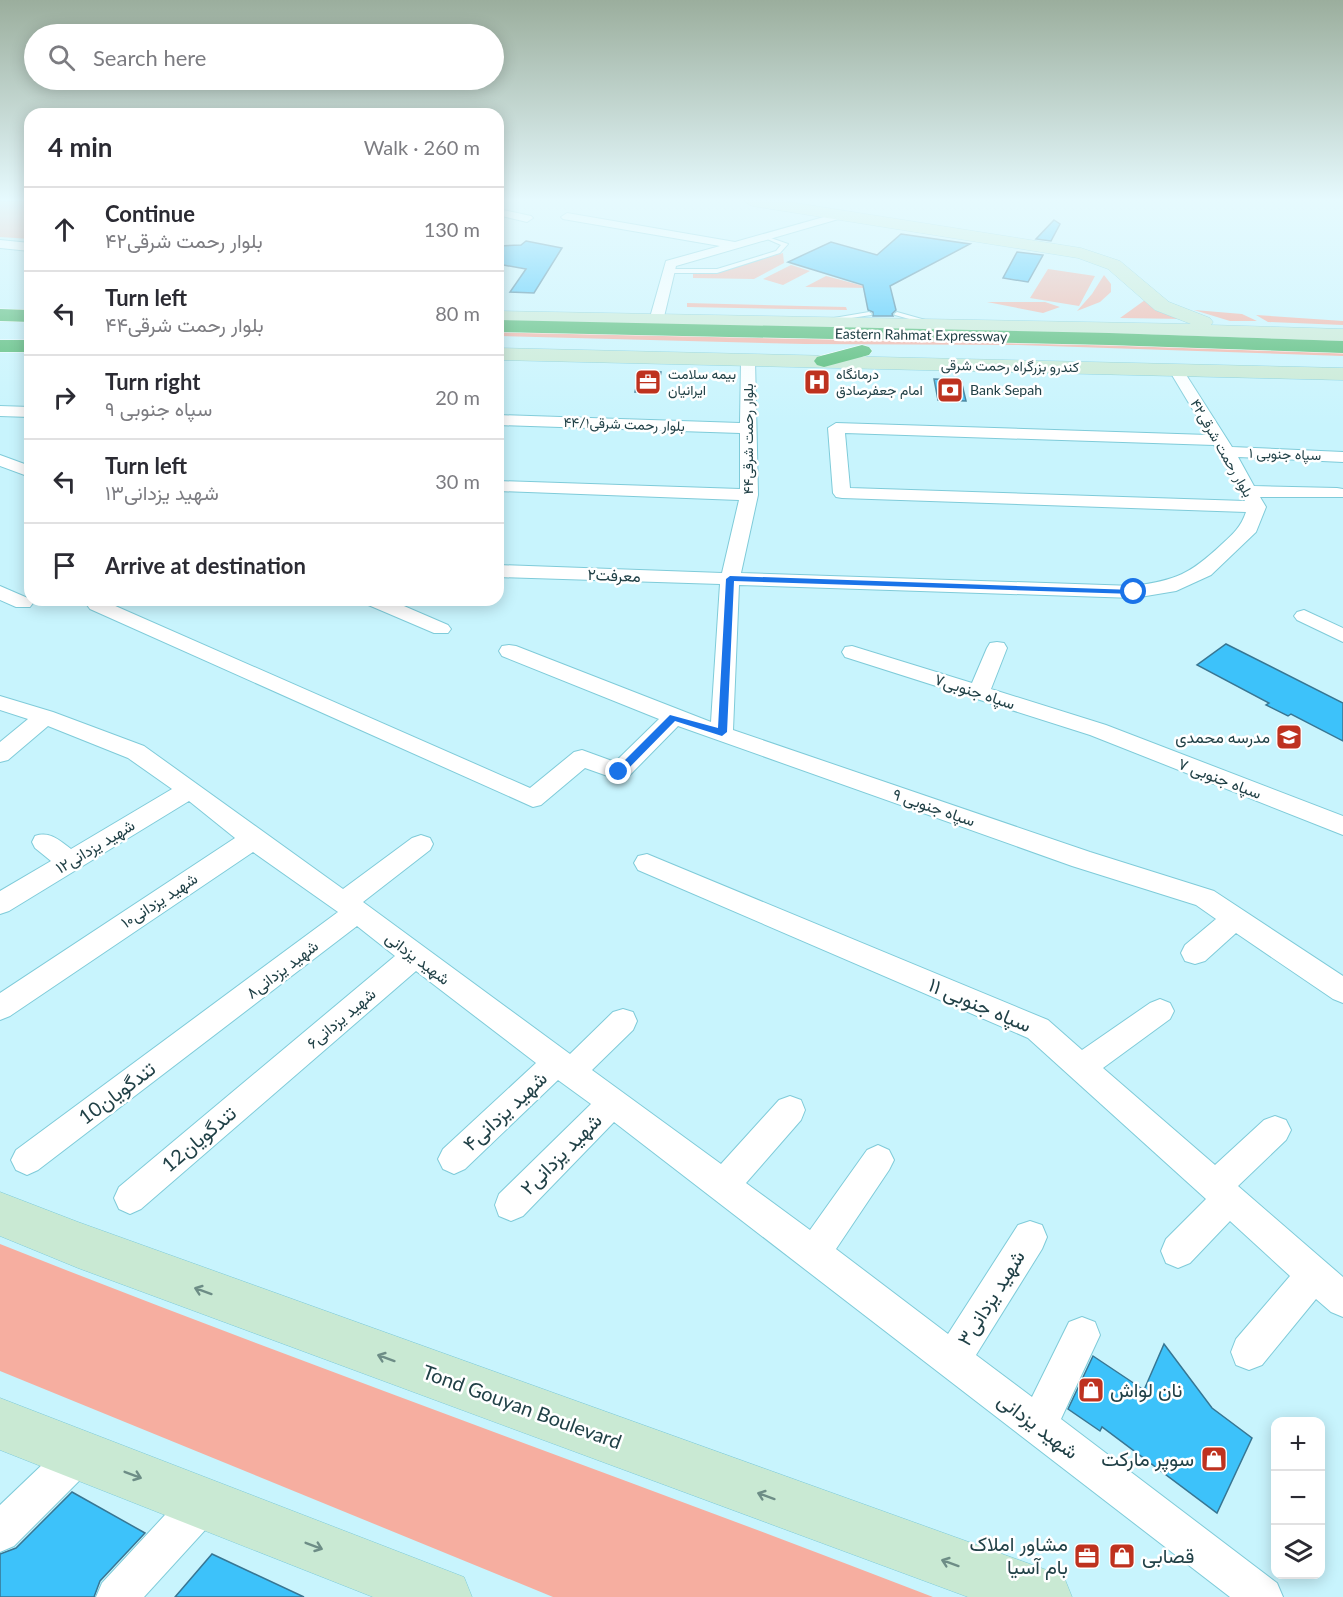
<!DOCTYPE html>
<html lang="en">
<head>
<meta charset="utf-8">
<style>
	:root { --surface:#fff; --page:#f7f7f7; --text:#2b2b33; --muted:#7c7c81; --line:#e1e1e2 }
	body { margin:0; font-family:Lato,Vazirmatn,sans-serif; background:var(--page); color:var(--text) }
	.controls { position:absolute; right:18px; bottom:18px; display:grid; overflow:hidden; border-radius:12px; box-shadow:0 3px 15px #0003 }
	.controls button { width:54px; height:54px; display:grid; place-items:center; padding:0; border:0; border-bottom:2px solid var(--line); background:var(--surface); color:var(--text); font:30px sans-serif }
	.stop { position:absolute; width:18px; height:18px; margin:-14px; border:4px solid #1a73e8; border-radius:50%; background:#fff }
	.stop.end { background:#1a73e8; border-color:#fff; box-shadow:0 2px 6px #0008 }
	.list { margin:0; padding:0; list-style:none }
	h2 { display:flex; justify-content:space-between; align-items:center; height:78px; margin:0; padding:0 24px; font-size:26px }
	h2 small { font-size:20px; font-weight:400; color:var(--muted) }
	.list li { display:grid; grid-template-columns:39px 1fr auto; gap:18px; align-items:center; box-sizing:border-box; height:84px; padding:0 24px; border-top:2px solid var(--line) }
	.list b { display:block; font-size:22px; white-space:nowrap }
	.list p { margin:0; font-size:20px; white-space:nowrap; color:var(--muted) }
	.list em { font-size:20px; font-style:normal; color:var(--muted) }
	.icon { flex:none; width:33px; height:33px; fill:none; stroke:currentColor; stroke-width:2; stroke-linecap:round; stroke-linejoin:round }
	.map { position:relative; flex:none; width:1343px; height:1597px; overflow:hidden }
	.search { position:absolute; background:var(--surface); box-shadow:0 3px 15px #0003; left:24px; top:24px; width:480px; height:66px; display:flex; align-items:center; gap:15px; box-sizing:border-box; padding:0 21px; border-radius:33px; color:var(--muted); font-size:22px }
	.panel { position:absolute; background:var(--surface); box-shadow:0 3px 15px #0003; left:24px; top:108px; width:480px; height:498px; border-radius:18px }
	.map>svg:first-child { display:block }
</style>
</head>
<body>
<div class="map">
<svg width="1343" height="1597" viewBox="0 0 1343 1597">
	<rect width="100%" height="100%" fill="#c8f4fd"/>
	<path fill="#f6aea0" d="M0 201H30V239L0 237Z
		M783 253 784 263 754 279 693 278V274L714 273Z
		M791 265 810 271 783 285 763 279Z
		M1048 269 1095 276 1079 306 1030 298Z
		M1104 275 1111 284V292L1100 302 1077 311 1092 294Z
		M826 276 871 288 805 287Z
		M1145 300 1185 319 1120 318Z
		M987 302H1045L1060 307 1043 313Z
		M687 303 846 307 847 310 687 307Z
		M1194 310 1242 314 1257 321H1230Z
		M1256 315 1343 321V325L1268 322Z
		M498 331C780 339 1061 342 1343 351V356L1018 345 805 344 498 336Z
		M0 1244C309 1367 623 1477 933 1597H553L0 1371Z"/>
	<path fill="#3dc2fa" stroke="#387693" stroke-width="1.5" d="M1054 220 1060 224 1051 241 1036 239Z
		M901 234 970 244 890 286 896 310 892 314 893 316H873V312L868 310 863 285 788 262 831 242 877 255Z
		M526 241 562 248 534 293 510 292 526 269 498 264V246L521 245Z
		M1017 252 1043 255 1028 282 1003 278Z
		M640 371 661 372 657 392H635Z
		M934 379 961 380 966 401 938 400Z
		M1226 644 1343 703V741L1291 714 1288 716 1266 705 1269 703 1197 665Z
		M1164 1344 1212 1408 1252 1438 1217 1513 1102 1427 1100 1431 1068 1409 1093 1356 1144 1390Z
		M72 1492 145 1533 100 1581 94 1597H0V1554L16 1548Z
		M212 1554 304 1597H175Z"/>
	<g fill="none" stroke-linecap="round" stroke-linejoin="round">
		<defs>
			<path id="lane" d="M765 236 788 244 780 253 717 273H668L665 271 668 269H717L776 251 781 245 765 238Z
				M869 312 872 314 871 315 825 322 822 320Z
				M897 312 936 323 937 324 934 326 895 315 894 314Z"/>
			<path id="street" d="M498 209 531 216 533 218 527 222 498 215Z
				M567 213 735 242 838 213 844 216 842 218 676 266 663 321 656 325 649 321 666 261 720 246 563 219 561 217Z
				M0 240 30 243V251L0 248Z
				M748 356 755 360 758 495 741 573 1134 586C1176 580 1190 574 1221 545 1233 534 1241 527 1246 512L842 498 836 497 833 493 828 428 836 423 1208 435 1169 370 1176 366 1183 370 1232 447 1343 452V462L1238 457 1254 486 1337 488 1343 489V497H1260L1266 507 1256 532 1211 575 1176 591 1134 598 739 585 733 730 1090 852 1214 891 1343 976V1003L1333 999 1236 933 1205 961 1195 964 1185 961 1181 953 1185 945 1216 919 1196 905 1072 866 678 726 627 778 619 780 585 768 541 805 533 807 90 609 87 605 90 601H104L530 788 574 752 582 750 615 762 659 719 502 656 499 651 502 646 509 645 516 646 711 722 720 584 498 577V565L722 573 739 500 498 491V481L740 489V433L498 425V415L740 423 741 360ZM845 433 1214 445 1245 501 850 488Z
				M0 406 30 407V417L0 416Z
				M0 455 30 466V477L0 466Z
				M0 586 30 599 33 603 30 607H16L0 600Z
				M363 600H390L448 625 451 629 448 633H434L366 604Z
				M1304 610 1343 628V642L1297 620 1294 616 1297 612Z
				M997 642 1004 643 1007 648 991 689 1106 725 1343 816V835L1090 735 845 657 842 652 845 647 852 646 972 683 987 648 990 643Z
				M0 696 53 712 144 746 343 889 412 838 421 835 430 838 433 844 430 850 363 902 570 1054 613 1012 623 1009 633 1012 637 1021 633 1030 592 1070 721 1164 779 1100 790 1096 801 1100 805 1110 801 1120 746 1183 810 1230 867 1150 878 1145 889 1150 894 1160 889 1170 836 1249 948 1334 1018 1225 1030 1221 1042 1225 1047 1237 1042 1249 976 1355 1032 1397 1069 1322 1082 1317 1095 1322 1100 1335 1061 1419 1277 1583 1283 1597H1230L614 1122 523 1216 511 1221 499 1216 495 1205 499 1194 591 1104 558 1080 465 1169 454 1174 443 1169 438 1159 443 1149 536 1063 416 971 141 1209 130 1214 119 1209 114 1198 119 1187 395 956 357 926 38 1170 27 1175 16 1170 11 1160 16 1150 338 912 253 852 10 1016 0 1020V993L235 838 189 801 9 911 0 914V891L51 861 35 848 32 842 35 836C50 831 59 840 71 849L172 789 128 758 48 726 8 760 0 762V742L28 719 0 710Z
				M647 854 1048 1020 1082 1050 1150 1003 1160 999 1170 1003 1174 1011 1170 1019 1103 1068 1215 1165 1264 1120 1275 1116 1286 1120 1291 1130 1286 1140 1238 1186 1343 1277V1317L1331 1312 1316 1299 1262 1365 1249 1370 1236 1365 1231 1352 1236 1339 1290 1276 1230 1221 1190 1263 1178 1268 1166 1263 1161 1251 1166 1239 1206 1199 1028 1038 638 870 634 863 638 856Z
				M79 1436 92 1442 98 1455 92 1468 14 1546 0 1552V1505L66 1442Z
				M203 1484 217 1489 222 1503 217 1517 144 1597H96L102 1583 189 1489Z"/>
			<path id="secondary" d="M744 201H783L1081 248 1120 261 1169 302 1210 318 1213 322 1211 325 1343 329V341L1139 334 498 323V311L1191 324 1155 310 1108 269 1078 258 752 206Z
				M498 348 1343 368V380L498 360Z
				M0 1192 78 1222 1044 1569 1064 1577 1072 1597H968L78 1268 0 1236Z
				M0 1398 464 1577 472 1597H373L0 1450Z"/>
			<path id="highway" d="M0 309 30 310V322L0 321Z
				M498 320 1109 333 1343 341V353L1109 345 498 332Z
				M0 340H30V352H0Z
				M862 345 869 347 872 351 869 355 824 367 817 365 814 361 817 357Z"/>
		</defs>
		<use href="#lane" stroke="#7fcbd9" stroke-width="2"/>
		<use href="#street" stroke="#7fcbd9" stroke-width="2"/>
		<use href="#secondary" stroke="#7fcbd9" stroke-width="1"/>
		<use href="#highway" stroke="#fff" stroke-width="1"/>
		<use href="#lane" fill="#fff" fill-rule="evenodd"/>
		<use href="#street" fill="#fff" fill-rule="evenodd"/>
		<use href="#secondary" fill="#c9e9d3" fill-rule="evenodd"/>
		<use href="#highway" fill="#4bb66d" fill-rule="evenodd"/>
	</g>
	<defs><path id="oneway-shaft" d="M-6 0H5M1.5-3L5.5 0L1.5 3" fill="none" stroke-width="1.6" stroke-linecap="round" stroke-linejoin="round" transform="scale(1.5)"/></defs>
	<g stroke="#6d8d86">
		<use href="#oneway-shaft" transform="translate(203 1291) rotate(-160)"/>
		<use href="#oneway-shaft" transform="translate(386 1358) rotate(-160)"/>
		<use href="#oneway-shaft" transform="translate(133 1475) rotate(21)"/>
		<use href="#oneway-shaft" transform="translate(766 1496) rotate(-160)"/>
		<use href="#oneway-shaft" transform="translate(314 1546) rotate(21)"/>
		<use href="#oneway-shaft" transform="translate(950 1563) rotate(-160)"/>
	</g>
	<linearGradient id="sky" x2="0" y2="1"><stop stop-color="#9bae9d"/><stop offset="0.47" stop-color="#e6fafe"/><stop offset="1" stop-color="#e6fafe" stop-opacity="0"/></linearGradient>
	<rect width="1343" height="425" fill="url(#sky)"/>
	<path fill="#1a73e8" d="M730 576 1134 590 1138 592 1134 594 734 581 727 732 722 736 675 721 623 774H616V769L670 715 718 728 726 579Z"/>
	<defs>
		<symbol id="office-square" viewBox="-11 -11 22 22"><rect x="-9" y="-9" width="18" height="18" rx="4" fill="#be321f" stroke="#fff"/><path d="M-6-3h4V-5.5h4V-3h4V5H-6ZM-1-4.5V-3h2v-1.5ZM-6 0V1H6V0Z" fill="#fff"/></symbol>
		<symbol id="hospital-square" viewBox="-11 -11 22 22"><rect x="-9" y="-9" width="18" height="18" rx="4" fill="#be321f" stroke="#fff"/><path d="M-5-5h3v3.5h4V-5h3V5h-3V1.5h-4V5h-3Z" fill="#fff"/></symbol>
		<symbol id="bank-square" viewBox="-11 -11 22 22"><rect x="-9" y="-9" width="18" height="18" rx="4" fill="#be321f" stroke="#fff"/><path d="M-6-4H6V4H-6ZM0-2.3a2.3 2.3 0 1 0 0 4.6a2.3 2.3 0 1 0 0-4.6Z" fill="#fff"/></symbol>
		<symbol id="school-square" viewBox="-11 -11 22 22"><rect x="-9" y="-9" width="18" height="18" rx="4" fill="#be321f" stroke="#fff"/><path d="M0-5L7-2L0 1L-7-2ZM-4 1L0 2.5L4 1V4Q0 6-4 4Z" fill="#fff"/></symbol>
		<symbol id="shop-square" viewBox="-11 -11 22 22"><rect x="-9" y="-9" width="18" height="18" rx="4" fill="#be321f" stroke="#fff"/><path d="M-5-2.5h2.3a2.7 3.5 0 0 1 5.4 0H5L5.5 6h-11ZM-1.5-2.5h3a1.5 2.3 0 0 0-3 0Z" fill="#fff"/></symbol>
	</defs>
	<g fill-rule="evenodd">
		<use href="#office-square" x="633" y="367" width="30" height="30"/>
		<use href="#hospital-square" x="802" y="367" width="30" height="30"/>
		<use href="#bank-square" x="935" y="375" width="30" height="30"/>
		<use href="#school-square" x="1274" y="722" width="30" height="30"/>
		<use href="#shop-square" x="1076" y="1375" width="30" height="30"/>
		<use href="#shop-square" x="1199" y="1444" width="30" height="30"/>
		<use href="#office-square" x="1072" y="1541" width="30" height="30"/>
		<use href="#shop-square" x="1107" y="1541" width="30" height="30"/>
	</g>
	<g text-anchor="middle" stroke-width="5" stroke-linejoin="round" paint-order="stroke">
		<g font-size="14" fill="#214147" stroke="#fff">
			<text transform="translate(921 335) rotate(1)" y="5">Eastern Rahmat Expressway</text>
			<text transform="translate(1010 366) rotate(1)" y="5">کندرو بزرگراه رحمت شرقی</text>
			<text transform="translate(624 424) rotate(2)" y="5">بلوار رحمت شرقی۴۴/۱</text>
			<text transform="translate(748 439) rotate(-90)" y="5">۴۴بلوار رحمت شرقی</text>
			<text transform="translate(1222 448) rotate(60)" y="5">بلوار رحمت شرقی۴۲</text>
			<text transform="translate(1285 454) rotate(2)" y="5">۱ سپاه جنوبی</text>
		</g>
		<g font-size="14" fill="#214147" stroke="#fff" text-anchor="start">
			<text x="668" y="379">بیمه سلامت<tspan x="668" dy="16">ایرانیان</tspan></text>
			<text x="836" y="379">درمانگاه<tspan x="836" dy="16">امام جعفرصادق</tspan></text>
			<text x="970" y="395">Bank Sepah</text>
		</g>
		<g font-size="16" fill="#214147" stroke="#fff">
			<text transform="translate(614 575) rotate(2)" y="6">معرفت۲</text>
			<text transform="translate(975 691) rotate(18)" y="6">سپاه جنوبی۷</text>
			<text transform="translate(1220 778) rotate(21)" y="6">۷ سپاه جنوبی</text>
			<text transform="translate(934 807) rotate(19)" y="6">۹ سپاه جنوبی</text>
			<text transform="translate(95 846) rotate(-31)" y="6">شهید یزدانی۱۲</text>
			<text transform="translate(159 900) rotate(-33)" y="6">شهید یزدانی۱۰</text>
			<text transform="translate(418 958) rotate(37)" y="6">شهید یزدانی</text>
			<text transform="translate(282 969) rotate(-37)" y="6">شهید یزدانی۸</text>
			<text transform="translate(341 1018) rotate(-40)" y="6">شهید یزدانی۶</text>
		</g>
		<g font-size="16" fill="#214147" stroke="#fff" text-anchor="end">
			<text x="1270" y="743">مدرسه محمدی</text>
		</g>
		<g font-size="20" fill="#214147" stroke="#fff">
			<text transform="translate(980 1005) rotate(23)" y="7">۱۱ سپاه جنوبی</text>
			<text transform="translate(117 1093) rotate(-37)" y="7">10تندگویان</text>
			<text transform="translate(505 1111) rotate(-43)" y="7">شهید یزدانی۴</text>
			<text transform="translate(199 1139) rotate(-40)" y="7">12تندگویان</text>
			<text transform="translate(561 1154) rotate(-45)" y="7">شهید یزدانی۲</text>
			<text transform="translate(991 1298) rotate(-58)" y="7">شهید یزدانی۳</text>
			<text transform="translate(522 1407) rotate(20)" y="7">Tond Gouyan Boulevard</text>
			<text transform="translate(1038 1426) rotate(37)" y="7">شهید یزدانی</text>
		</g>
		<g font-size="20" fill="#214147" stroke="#fff" text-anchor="start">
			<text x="1110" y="1397">نان لواش</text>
			<text x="1194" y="1466" text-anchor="end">سوپر مارکت</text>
			<text x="1068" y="1551" text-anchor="end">مشاور املاک<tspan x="1068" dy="23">بام آسیا</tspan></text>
			<text x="1142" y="1563">قصابی</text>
		</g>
	</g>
</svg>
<div class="controls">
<button>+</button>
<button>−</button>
<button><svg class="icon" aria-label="layers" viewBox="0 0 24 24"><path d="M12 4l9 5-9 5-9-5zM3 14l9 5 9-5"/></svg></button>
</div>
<div class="stop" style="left:1134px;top:592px"></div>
<div class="stop end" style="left:619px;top:772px"></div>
<div class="search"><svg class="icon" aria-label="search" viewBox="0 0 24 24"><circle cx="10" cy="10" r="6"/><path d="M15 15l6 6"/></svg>Search here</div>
<section class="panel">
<h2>4 min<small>Walk · 260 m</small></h2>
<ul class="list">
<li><svg class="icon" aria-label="ahead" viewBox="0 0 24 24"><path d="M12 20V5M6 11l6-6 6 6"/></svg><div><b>Continue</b><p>بلوار رحمت شرقی۴۲</p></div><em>130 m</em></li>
<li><svg class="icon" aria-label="left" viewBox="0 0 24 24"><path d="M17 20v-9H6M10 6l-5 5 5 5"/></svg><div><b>Turn left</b><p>۴۴بلوار رحمت شرقی</p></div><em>80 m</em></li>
<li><svg class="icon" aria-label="right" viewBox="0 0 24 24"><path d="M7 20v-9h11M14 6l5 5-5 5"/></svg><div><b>Turn right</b><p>۹ سپاه جنوبی</p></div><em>20 m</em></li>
<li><svg class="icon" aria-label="left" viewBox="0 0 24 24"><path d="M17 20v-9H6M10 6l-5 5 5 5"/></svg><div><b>Turn left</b><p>شهید یزدانی۱۳</p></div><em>30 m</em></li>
<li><svg class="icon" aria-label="arrive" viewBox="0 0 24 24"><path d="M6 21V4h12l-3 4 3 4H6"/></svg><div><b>Arrive at destination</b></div></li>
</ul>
</section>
</div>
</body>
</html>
